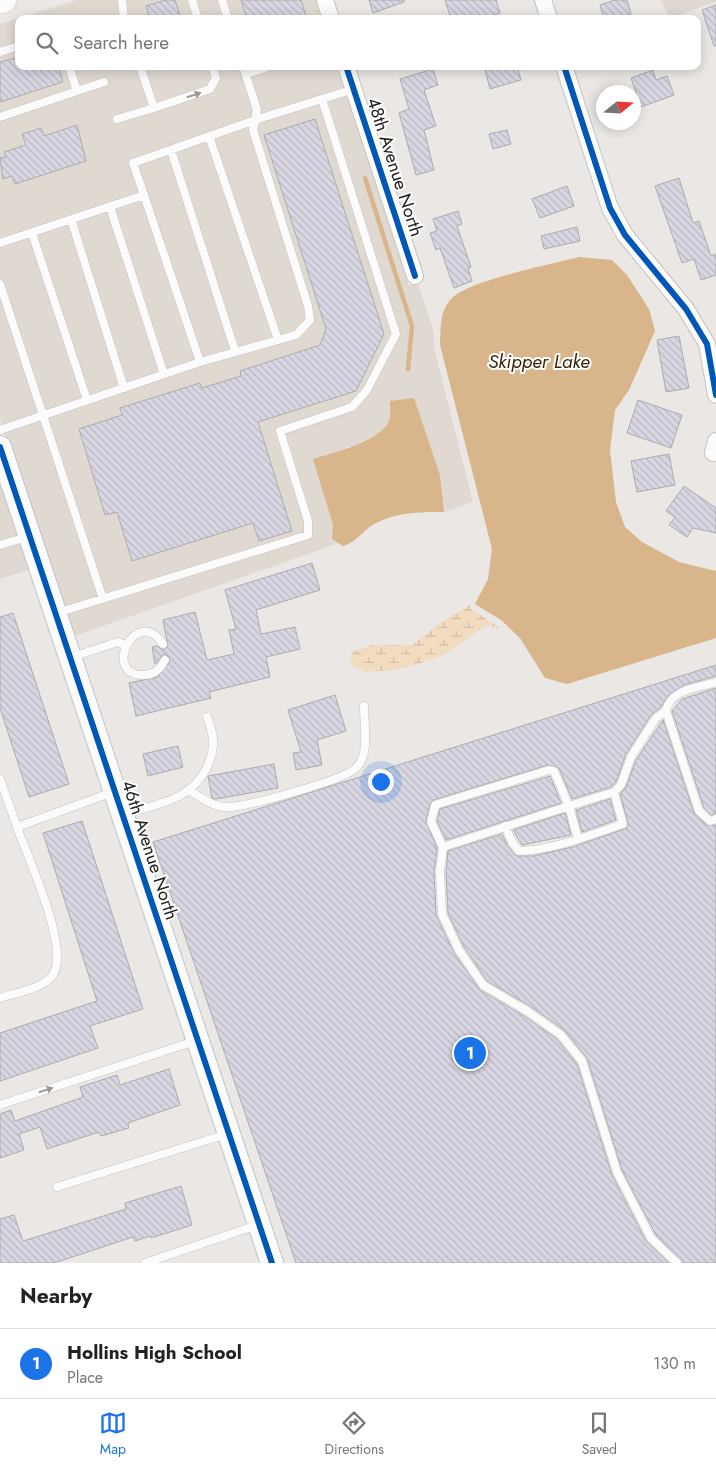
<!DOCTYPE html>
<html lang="en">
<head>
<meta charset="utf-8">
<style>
	:root { --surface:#fff; --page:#f6f6f6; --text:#222; --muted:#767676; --line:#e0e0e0; --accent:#1a73e8 }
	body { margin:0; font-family:Jost,sans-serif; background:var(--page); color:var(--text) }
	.compass { position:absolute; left:596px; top:85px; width:45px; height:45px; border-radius:50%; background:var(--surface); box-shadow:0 2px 12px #0003; rotate:72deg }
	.you { position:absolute; left:380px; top:781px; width:18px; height:18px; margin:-12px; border:4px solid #fff; border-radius:50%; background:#1a73e8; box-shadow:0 0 0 8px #1a73e833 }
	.badge { display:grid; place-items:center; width:32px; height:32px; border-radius:50%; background:var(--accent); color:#fff; font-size:16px; font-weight:700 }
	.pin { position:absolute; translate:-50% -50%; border:2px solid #fff; box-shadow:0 1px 5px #0006 }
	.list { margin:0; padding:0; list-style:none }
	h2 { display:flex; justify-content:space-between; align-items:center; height:65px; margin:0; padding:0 20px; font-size:21px }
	h2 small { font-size:16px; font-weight:400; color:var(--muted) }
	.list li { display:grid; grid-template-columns:32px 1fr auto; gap:15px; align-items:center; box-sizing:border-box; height:70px; padding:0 20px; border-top:1px solid var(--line) }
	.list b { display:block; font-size:19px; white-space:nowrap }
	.list p { margin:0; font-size:16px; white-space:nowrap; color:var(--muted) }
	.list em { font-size:16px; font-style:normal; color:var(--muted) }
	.icon { flex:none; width:28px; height:28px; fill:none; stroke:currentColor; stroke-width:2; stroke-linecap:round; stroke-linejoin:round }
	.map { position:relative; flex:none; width:716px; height:1263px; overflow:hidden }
	.search { position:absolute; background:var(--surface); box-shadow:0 2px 12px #0003; left:15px; right:15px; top:15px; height:55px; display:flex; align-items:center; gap:12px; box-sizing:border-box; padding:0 18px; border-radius:10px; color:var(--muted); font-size:19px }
	.sheet { height:135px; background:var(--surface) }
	nav { display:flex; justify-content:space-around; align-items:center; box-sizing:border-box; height:70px; border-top:1px solid var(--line); background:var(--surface); font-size:14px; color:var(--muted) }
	nav a { display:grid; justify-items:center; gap:2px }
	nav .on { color:var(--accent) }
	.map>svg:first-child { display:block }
</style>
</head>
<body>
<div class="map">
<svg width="716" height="1263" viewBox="0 0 716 1263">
	<defs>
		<pattern id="wetland-marsh" width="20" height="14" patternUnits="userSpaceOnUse" patternTransform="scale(1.25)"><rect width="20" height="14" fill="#f3dbc0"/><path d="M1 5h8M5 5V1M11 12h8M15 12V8" fill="none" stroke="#d0bca5"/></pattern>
		<pattern id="building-back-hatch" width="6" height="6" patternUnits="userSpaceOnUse" patternTransform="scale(1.25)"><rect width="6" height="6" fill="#d8d6e2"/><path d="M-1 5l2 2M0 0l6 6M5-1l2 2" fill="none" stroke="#b9b7c1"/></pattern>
	</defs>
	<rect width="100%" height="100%" fill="#eae7e4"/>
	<path fill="#e0d9d2" d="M77 0H316L322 19H19V66H338L409 286 418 283 434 333V347L473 502 444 512 440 475 390 419 383 431 364 442 314 459 333 525 332 539 339 543 72 637 0 419V24Z
		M661 0H716V2L669 18Z
		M0 474 31 569 0 579Z"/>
	<path fill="url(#wetland-marsh)" d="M470 605 471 609 500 628 486 625 446 654 418 664 394 670 366 672 350 664 352 652 372 645H412L441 622Z"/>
	<path fill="#d8b58b" d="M579 257 612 260 627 275 649 309 655 331 629 390 615 410 610 450 616 502 625 527 642 542 679 562 716 571V638L567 684 545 678 520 638 501 620 475 604 488 579 492 549 440 345C441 328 439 311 452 298 471 280 552 264 579 257Z
		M414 398 440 475 444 512C419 512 393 512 371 526 361 533 355 543 343 546L332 539 333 525 313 459C334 452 380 442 389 421 391 415 390 407 390 401Z"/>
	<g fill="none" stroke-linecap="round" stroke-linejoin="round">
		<path stroke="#d8b58b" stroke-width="4.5" d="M365 178 412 326 408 369"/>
	</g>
	<path fill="url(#building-back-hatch)" stroke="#acacab" d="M166 0H175L181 19H150L146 6Z
		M241 0H301L307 19H247Z
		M369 0H404V2L373 13Z
		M445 0H496L500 13 482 19H451Z
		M615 0H627L631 14 617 19H604L600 5Z
		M716 5V46H714L702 10Z
		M19 57V66H58L63 82 0 102V62Z
		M484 66H517L521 80 490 89Z
		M433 69 438 85 424 90 436 126 424 130 434 170 416 175 399 113 409 109 400 79Z
		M653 70 656 80 667 76 674 95 641 107 631 78Z
		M315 119 384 334 356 391 258 422 292 531 259 541 253 523 132 561 117 512 105 515 79 429 122 415 120 408 200 383 202 388 241 376 240 371 320 345 326 329 264 135Z
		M77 125 86 161 15 184 12 176 3 179 0 158 6 157 4 152 26 145 22 134 41 128 44 136Z
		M507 130 511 144 493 149 489 134Z
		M679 178 693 223 699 221 711 256 716 254V275L701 280 694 259 682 263 655 186Z
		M567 186 574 206 540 218 532 199Z
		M458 211 462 224 457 226 471 267 468 268 472 281 454 288 440 248 436 250 430 233 437 231 433 219Z
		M577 227 580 241 544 249 541 236Z
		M679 336 689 388 666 392 657 340Z
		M638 400 682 415 671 448 627 433Z
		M669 454 675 485 637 492 631 461Z
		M684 486 716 508V533L693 528 687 537 669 525 675 517 666 511Z
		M312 563 320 590 256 610 261 634 295 627 300 649 266 657 270 677 209 692 211 698 136 716 129 683 157 677 170 662 169 657 164 654 155 664 152 647 157 646 164 650 168 646 163 620 195 612 207 660 234 654 229 630 236 629 225 590Z
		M13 613 69 784 29 797 0 708V617Z
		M716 665V676L684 685 669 695 661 707 651 715 626 754 616 782 611 787 572 799 559 768 548 765 433 800 430 804 426 821 437 848 434 872 436 915 454 953 480 990 524 1016 557 1039 577 1064 612 1175 646 1241 669 1263H296L153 842Z
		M716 688V813L711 815 704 808 672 711 682 699Z
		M335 695 346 731 317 740 322 765 296 770 293 753 301 752 288 710Z
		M663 720 694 813 707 825H716V1263H682L656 1235 622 1170 587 1058 564 1030 530 1006 487 981 464 947 448 913 446 872 448 851 502 834 507 845 516 856H533L573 847 627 828 628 822 620 794 626 787 636 760Z
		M178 746 183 767 148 776 143 754Z
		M274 764 278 788 216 799 212 798 208 776Z
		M550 776 561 803 446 840 437 821 440 809Z
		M610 799 616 820 582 832 576 810Z
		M565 813 571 835 522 845 513 830Z
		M82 821 143 1009 90 1026 98 1048 0 1081V1033L97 1001 43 833Z
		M169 1069 180 1105 128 1123 129 1128 101 1136 99 1132 47 1149 40 1127 19 1134 24 1150 0 1158V1114L11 1110 15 1121 83 1097 80 1087 117 1075 120 1085Z
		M181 1186 192 1225 151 1238V1236L135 1241 133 1237 54 1263H0V1219L14 1215 23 1241 126 1209 125 1203Z"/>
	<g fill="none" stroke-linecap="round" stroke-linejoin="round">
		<defs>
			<path id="lane" d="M122 0 124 19
				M192 0 198 19
				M222 0 228 19
				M0 52 19 46
				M69 66 77 91 104 82
				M243 66 257 110 255 120 354 89
				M246 74 271 66
				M154 108 210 89 216 78 212 66
				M0 117 77 91
				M117 119 154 108 140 66
				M209 136 278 340
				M171 150 235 351
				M110 207 164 374
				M71 219 124 388
				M32 233 87 400
				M0 243 144 195 133 163 255 120 253 130 308 306 310 320 296 335 200 362
				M0 284 103 599
				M0 430 200 362 144 195
				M0 545 27 537
				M57 613 308 535V521L280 431 352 407 367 390 396 334 322 99
				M163 644C137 603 100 676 144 675 155 675 161 668 165 660
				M72 657 118 642 125 645
				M716 682C698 688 670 689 666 711L699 811 710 821 716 819
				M666 711 656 718 631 757 621 785 614 792 569 806 554 771 549 770 435 805 431 822 443 847 440 872 442 914 459 950 483 985 527 1011 561 1035 582 1061 617 1172 651 1238 677 1263
				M0 779 17 827
				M190 791C200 797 212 806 224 807 242 809 342 780 355 769 357 767 361 762 362 759 368 745 364 722 364 706
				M124 814C158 804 193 800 208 765 216 746 214 735 207 717
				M505 826 512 842 519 851C554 850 589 835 623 824L614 792
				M443 847 569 806 578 839
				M0 998C15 993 42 989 52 976 72 951 27 856 17 827L113 792
				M0 1105 195 1041
				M57 1187 227 1134
				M145 1263 257 1225"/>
			<path id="street" d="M325 0 331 19
				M543 0 549 19
				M346 66 415 276
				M564 66 610 208 625 235 686 309 707 344 716 395
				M713 453 716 441"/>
			<path id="secondary" d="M0 447 272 1263"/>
			<path id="primary" d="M0 1 4 0"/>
		</defs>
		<use href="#lane" stroke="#c5c3c1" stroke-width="9"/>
		<use href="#street" stroke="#c5c3c1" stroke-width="18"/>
		<use href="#secondary" stroke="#c5c3c1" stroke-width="24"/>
		<use href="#primary" stroke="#c5c3c1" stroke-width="26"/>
		<use href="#lane" stroke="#fcfbfb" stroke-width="8"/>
		<use href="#street" stroke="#fcfbfb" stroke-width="16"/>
		<use href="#secondary" stroke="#fcfbfb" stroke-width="22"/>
		<use href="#primary" stroke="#fcfbfb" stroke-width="25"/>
		<defs>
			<path id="cycleway" d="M346 66 415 276
				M564 66 610 208 625 235 686 309 707 344 716 395
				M0 447 272 1263"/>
		</defs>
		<use href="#cycleway" stroke="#fff" stroke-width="9"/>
		<use href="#cycleway" stroke="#0057b8" stroke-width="6"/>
	</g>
	<defs><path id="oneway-solid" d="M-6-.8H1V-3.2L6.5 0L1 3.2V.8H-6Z" transform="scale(1.25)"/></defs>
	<g fill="#9a9998">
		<use href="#oneway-solid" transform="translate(194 95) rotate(-18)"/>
		<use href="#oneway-solid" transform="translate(46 1090) rotate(-18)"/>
	</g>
	<g text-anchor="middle" stroke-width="4" stroke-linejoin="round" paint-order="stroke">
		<g font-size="18" fill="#23211f" stroke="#fff">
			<text transform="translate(395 167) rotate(72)" y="6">48th Avenue North</text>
			<text transform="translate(150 850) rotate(72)" y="6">46th Avenue North</text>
		</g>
		<g font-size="19" font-style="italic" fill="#3a250a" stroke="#fff">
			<text x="539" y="368">Skipper Lake</text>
		</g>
	</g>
</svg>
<svg class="compass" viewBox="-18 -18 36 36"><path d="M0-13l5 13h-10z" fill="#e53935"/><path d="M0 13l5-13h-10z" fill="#767676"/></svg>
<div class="you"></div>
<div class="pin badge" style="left:470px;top:1053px">1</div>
<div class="search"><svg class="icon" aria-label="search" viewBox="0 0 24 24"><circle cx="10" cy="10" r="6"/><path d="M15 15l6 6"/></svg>Search here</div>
</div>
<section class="sheet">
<h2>Nearby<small></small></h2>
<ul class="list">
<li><span class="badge">1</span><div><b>Hollins High School</b><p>Place</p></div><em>130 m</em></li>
</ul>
</section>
<nav>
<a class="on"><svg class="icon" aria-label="map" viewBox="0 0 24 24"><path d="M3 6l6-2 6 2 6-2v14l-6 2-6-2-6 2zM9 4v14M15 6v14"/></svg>Map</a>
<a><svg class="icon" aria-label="directions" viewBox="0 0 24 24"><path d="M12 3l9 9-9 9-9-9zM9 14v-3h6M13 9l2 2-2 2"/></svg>Directions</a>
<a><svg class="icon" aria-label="saved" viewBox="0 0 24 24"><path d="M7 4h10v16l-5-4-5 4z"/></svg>Saved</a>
</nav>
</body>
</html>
